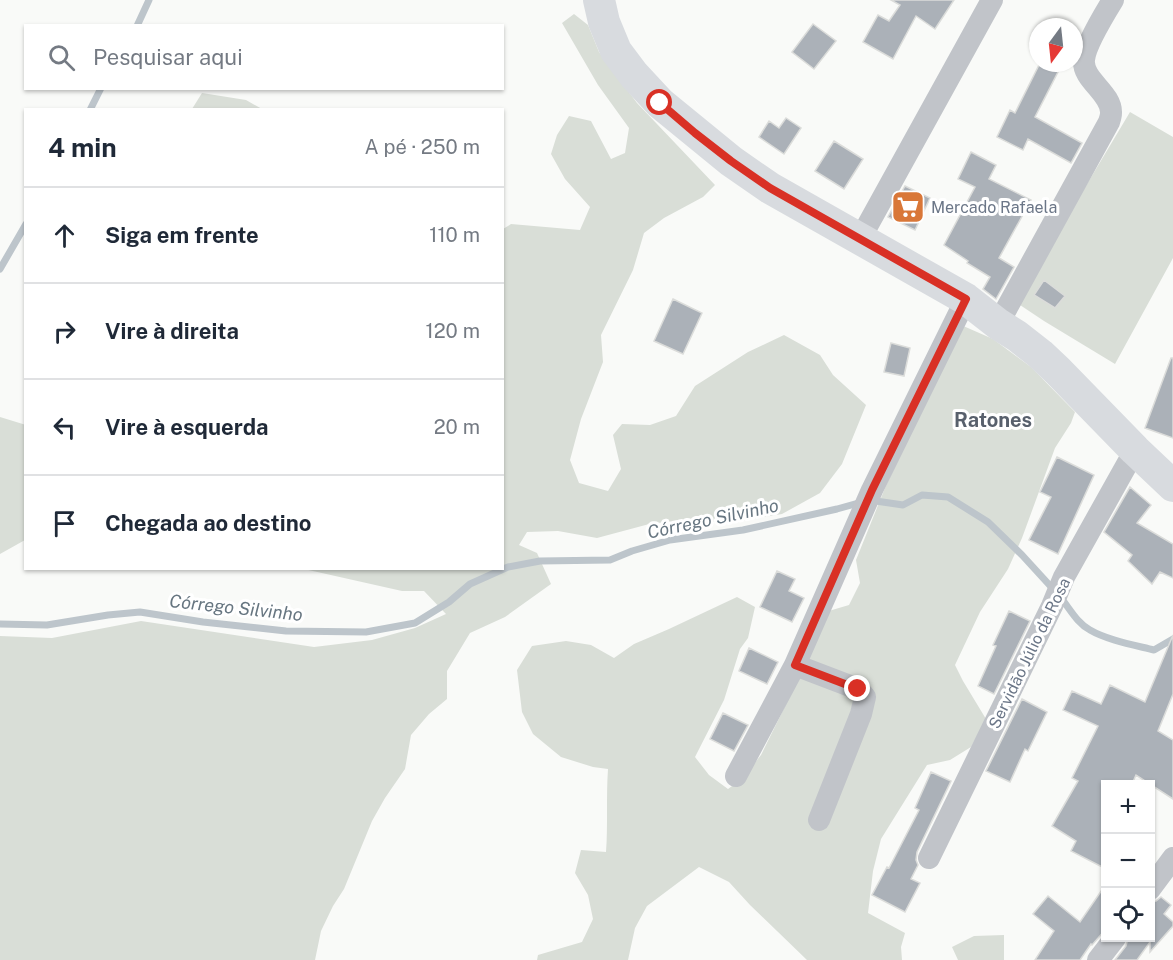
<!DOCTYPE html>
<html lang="pt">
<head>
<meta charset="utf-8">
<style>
	:root { --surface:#fff; --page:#f6f6f7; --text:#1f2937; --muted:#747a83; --line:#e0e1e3 }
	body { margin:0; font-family:"Public Sans",sans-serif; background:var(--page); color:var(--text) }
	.controls { position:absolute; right:18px; bottom:18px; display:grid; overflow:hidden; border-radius:0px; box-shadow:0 2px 4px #0004 }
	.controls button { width:54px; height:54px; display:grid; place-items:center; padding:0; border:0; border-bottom:2px solid var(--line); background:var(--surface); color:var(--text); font:30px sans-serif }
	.compass { position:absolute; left:1029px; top:18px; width:54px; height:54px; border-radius:50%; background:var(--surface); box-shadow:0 2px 4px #0004; rotate:195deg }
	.stop { position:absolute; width:18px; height:18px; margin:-14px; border:4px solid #d93025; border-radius:50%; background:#fff }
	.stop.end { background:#d93025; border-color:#fff; box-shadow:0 2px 6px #0008 }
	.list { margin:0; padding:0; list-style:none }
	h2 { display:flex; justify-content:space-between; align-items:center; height:78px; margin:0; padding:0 24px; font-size:26px }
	h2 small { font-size:20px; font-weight:400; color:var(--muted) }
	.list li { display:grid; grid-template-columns:39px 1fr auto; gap:18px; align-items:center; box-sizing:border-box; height:96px; padding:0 24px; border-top:2px solid var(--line) }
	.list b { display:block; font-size:22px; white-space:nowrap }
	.list em { font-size:20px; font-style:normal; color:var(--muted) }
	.icon { flex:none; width:33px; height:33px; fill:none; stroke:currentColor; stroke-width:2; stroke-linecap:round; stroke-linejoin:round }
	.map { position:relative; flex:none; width:1173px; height:960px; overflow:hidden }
	.search { position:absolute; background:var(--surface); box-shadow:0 2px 4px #0004; left:24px; top:24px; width:480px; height:66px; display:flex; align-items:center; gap:15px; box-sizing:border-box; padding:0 21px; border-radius:0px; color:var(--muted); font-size:22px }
	.panel { position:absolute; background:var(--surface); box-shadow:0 2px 4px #0004; left:24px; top:108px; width:480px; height:462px; border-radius:0px }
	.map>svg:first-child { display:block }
</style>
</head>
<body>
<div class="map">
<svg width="1173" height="960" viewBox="0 0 1173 960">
	<rect width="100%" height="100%" fill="#f9faf8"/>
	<path fill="#d9ded7" d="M574 14 588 25 599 52 637 103 715 185 703 197 664 218 644 233 633 270 601 335 603 362 581 419 570 460 579 483 608 491 621 469 613 435 622 424 650 425 676 416 695 386 748 352 784 335 820 355 833 375 866 405 842 464 820 493 782 514 728 523 699 521 653 523 597 538 558 531 527 532 519 545 537 553 551 584 505 617 470 633 447 671V699L429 714 411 735 405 769 385 798 372 821 344 889 333 906 321 931 315 960H0V636L52 638 141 621 314 647 372 640 415 628 446 614 424 591H402L304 569 502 568 503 229 511 224 580 230 590 207 565 179 551 154 557 135 569 116 591 121 611 159 625 153 629 128 598 85 562 23Z
		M202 93 246 100 262 109H192Z
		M1130 112 1173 137V258L1115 364 1044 321 1017 303 1028 283Z
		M961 325 993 339 1031 367 1075 412 1071 423 1055 448 1022 538 1008 569 980 612 955 665 963 681 986 719 971 747 950 760 927 765 881 839 873 871 868 913 905 933 901 947 902 960H807L750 905 729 882 699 867 647 906 635 928 628 960H537L538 955 582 942 593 919 588 895 575 873 581 850 606 852C608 825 606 797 608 769L593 767 561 757 533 734 522 712 517 670 532 646 566 641 591 645 614 658 634 644 669 629 737 597 755 607 748 638 740 649 724 700 695 757 709 775 728 789 743 778 761 755 800 676 822 613 849 605 860 583 856 560 885 488Z
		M0 417 26 425 25 540 0 554Z
		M1004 935V960H958L952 947 974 936Z"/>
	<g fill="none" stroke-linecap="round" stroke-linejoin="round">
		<path stroke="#bdc5cb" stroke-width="7" d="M137 26 149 0
			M90 110 101 88
			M0 269 26 224
			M1061 598C1070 609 1077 623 1090 630 1107 640 1134 645 1154 650L1173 639
			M0 624 47 625 108 615 140 612 203 622 286 631 366 632 415 623 449 602 470 584 508 567 540 561 610 560 632 551 670 540 743 530 837 509 869 500 903 505 922 495 948 497 988 522 1022 555 1054 590"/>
	</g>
	<path fill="#abb1b8" stroke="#dbdcda" stroke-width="1.5" d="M891 0H954L935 29 916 16 893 59 863 42 878 15 889 21 900 5Z
		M813 24 836 41 814 69 792 52Z
		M1040 63H1045L1059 70 1035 117 1082 143 1071 163 1028 139 1023 150 997 137 1010 110 1015 113Z
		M786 118 801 128 784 154 759 137 769 121 779 128Z
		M834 141 863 159 844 189 815 171Z
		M971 152 996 165 989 179 1031 200 999 258 1014 267 996 299 983 289 990 277 967 263 968 261 944 245 975 187 958 179Z
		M905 186 930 198 915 230 888 217Z
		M1044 280 1065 296 1055 308 1034 295Z
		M673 299 702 313 683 354 654 341Z
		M891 343 910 348 904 376 884 372Z
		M1171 358H1173V438L1145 428Z
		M1057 457 1094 475 1058 554 1029 540 1051 497 1040 492Z
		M1130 487 1151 505 1137 523 1173 544V578L1160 572 1152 584 1128 561 1132 555 1104 532Z
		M777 571 795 579 789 591 804 598 792 622 760 607Z
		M1009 611 1030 621 994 694 978 686 996 646 993 645Z
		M1173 635V694L1158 731 1173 740V799L1136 775 1132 784H1106V869L1071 851 1076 841 1052 826 1078 781 1072 778 1098 726 1063 710 1072 691 1101 704 1110 685 1145 702Z
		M749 648 778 662 767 684 739 671Z
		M1022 699 1047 712 1028 751 1025 749 1010 782 986 771Z
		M723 713 748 725 734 751 710 739Z
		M931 772 951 781 917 852 916 860 918 865 911 879 920 883 905 912 872 895 887 867 889 868 919 810 915 808Z
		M1106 884V929L1092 945 1091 944 1080 960H1035L1054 931 1033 914 1048 896 1080 922Z
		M1161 897 1171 905 1164 914 1173 922V926L1150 952V942L1137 960H1115L1126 946 1128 938H1150V902L1156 901Z"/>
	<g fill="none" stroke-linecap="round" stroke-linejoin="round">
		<path stroke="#c1c4c9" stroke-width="22" d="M860 239 992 0
			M998 324 1109 122C1110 119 1111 116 1111 113 1112 93 1082 80 1084 60 1085 46 1105 13 1113 0
			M795 665 858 689 865 697 861 714 819 820
			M736 776 795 665 872 490 966 299
			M929 858 1052 606 1064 577 1135 450
			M1150 889 1173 858
			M1098 960 1115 938"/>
		<path stroke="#d8dbdf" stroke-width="32" d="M599 0 604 22 616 51 634 75 660 103 731 161 770 188 966 299 998 324 1017 336 1040 354 1058 371 1135 450 1173 486"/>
	</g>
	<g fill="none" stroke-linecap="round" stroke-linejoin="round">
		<path stroke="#d93025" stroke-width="8" d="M660 103 695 133 731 161 770 188 966 299 872 490 795 665 858 689"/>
	</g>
	<defs>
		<symbol id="supermarket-square" viewBox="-11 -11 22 22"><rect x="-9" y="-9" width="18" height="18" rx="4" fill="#d97738" stroke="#fff"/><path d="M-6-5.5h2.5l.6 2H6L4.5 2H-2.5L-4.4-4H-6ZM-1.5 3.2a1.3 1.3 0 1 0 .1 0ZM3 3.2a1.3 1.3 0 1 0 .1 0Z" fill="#fff"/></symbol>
	</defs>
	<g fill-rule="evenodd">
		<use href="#supermarket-square" x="889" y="188" width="38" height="38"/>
	</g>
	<g text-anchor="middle" stroke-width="6" stroke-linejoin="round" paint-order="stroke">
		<g font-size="16" fill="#6b7687" stroke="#fff" text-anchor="start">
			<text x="931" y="213">Mercado Rafaela</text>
		</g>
		<g font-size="16" fill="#6b7687" stroke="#fff">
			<text transform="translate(1029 653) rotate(-64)" y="6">Servidão Júlio da Rosa</text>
		</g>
		<g font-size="18" font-style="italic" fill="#677681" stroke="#fff">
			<text transform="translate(713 519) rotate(-12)" y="6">Córrego Silvinho</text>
			<text transform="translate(236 608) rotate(6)" y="6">Córrego Silvinho</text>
		</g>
		<g font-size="20" font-weight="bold" fill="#58606c" stroke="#fff">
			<text x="993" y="427">Ratones</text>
		</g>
	</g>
</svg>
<div class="controls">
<button>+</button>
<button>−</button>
<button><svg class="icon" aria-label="locate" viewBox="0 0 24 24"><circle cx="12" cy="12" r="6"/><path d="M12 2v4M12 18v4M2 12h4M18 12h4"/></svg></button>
</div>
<svg class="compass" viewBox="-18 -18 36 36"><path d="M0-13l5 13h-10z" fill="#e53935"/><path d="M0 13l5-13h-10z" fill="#747a83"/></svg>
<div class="stop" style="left:660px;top:103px"></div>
<div class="stop end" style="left:858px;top:689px"></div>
<div class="search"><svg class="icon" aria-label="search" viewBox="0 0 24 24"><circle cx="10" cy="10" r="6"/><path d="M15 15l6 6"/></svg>Pesquisar aqui</div>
<section class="panel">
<h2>4 min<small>A pé · 250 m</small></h2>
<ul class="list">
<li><svg class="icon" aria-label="ahead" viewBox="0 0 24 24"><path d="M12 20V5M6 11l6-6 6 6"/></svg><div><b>Siga em frente</b></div><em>110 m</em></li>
<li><svg class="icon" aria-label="right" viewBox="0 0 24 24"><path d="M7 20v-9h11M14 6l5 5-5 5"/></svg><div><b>Vire à direita</b></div><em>120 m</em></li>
<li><svg class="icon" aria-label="left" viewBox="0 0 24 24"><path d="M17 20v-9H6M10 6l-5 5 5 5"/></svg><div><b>Vire à esquerda</b></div><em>20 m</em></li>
<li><svg class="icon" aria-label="arrive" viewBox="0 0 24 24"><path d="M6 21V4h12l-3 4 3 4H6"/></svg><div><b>Chegada ao destino</b></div></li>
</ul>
</section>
</div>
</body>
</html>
